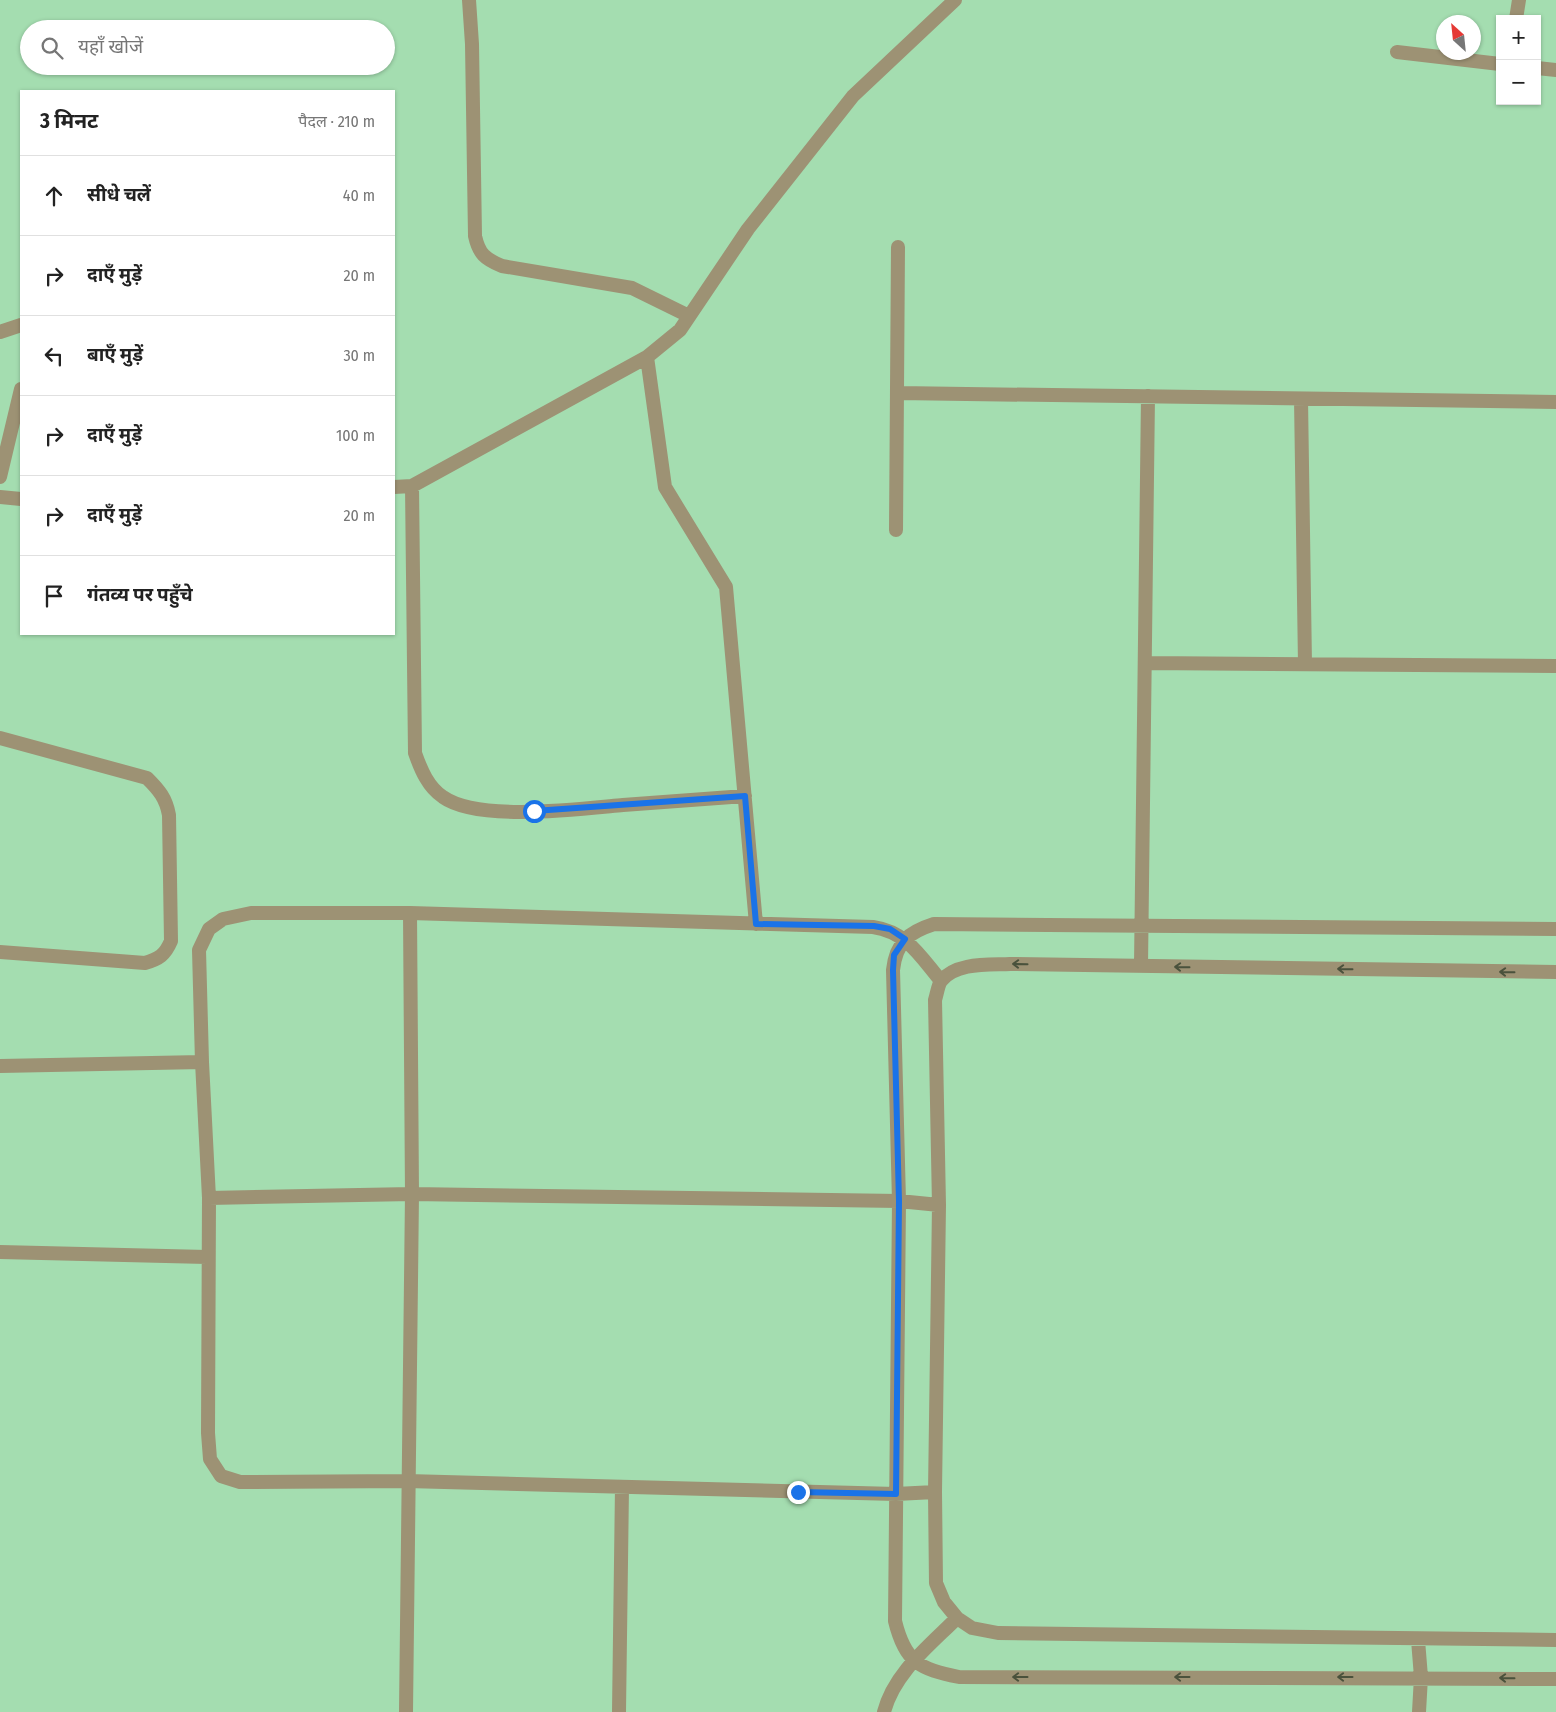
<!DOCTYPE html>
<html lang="hi">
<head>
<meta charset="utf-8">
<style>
	:root { --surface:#fff; --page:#f2f2f2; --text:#222; --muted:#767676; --line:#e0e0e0 }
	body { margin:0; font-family:"Fira Sans Condensed","Noto Sans Devanagari",sans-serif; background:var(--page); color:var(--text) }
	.controls { position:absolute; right:15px; top:15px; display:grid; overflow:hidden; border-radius:0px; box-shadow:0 1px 4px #0004 }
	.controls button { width:45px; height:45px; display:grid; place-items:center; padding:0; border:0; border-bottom:1px solid var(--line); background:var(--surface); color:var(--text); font:25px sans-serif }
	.compass { position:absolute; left:1436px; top:15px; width:45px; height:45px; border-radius:50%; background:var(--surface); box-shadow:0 1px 4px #0004; rotate:333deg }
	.stop { position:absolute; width:15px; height:15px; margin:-11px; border:4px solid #1a73e8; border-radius:50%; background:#fff }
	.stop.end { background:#1a73e8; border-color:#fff; box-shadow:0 1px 5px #0008 }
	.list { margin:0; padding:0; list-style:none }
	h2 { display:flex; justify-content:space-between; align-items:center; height:65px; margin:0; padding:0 20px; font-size:21px }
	h2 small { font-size:16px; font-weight:400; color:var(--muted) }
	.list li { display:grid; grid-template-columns:32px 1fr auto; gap:15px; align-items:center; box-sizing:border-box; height:80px; padding:0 20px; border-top:1px solid var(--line) }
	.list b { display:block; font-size:19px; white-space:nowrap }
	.list em { font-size:16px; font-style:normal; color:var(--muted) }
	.icon { flex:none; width:28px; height:28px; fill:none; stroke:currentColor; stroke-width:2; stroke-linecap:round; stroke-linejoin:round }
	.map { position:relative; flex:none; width:1556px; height:1712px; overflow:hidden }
	.search { position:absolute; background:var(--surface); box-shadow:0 1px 4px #0004; left:20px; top:20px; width:375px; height:55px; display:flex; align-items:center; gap:12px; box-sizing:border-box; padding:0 18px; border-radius:28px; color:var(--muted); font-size:19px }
	.panel { position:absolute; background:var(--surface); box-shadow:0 1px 4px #0004; left:20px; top:90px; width:375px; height:545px; border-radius:0px }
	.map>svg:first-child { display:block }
</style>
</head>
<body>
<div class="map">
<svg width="1556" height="1712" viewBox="0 0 1556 1712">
	<rect width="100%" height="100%" fill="#a4ddb0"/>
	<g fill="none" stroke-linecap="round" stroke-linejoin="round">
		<path stroke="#9d9274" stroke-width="14" d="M469 0 472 44 475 236C479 254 485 259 502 266L632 288 689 316
			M1516 19 1519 0
			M1397 52 1500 64
			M1537 68 1556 70
			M0 332 21 325
			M647 357 665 487 726 587 756 924
			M898 393 1556 402
			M1301 399 1305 664
			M0 477 21 389
			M412 486 415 753C421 770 428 787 443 797 478 822 580 809 623 805 664 802 704 799 745 796
			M394 487 412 486 647 357 680 330 748 229 853 96 955 0
			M0 497 21 499
			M896 530 898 247
			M1145 663 1556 666
			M0 738 147 778C159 790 166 798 169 815L171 941C165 955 159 959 145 963L0 952
			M1556 929 934 924C909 932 896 942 893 970L899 1201 895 1621C905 1662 919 1669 959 1677L1556 1679
			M1141 966 1148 396
			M1556 972 1010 964C989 965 956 962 941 981 938 985 937 994 935 1000L939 1205 935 1492 936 1583 944 1602 957 1618 972 1628 998 1633 1556 1640
			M0 1066 202 1062
			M209 1198 412 1194 899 1201 939 1205
			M0 1252 207 1257
			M935 1492 896 1494 407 1481 240 1482 221 1476 210 1459 208 1433 209 1198 202 1062 199 950 209 929 223 919 251 913H410L873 927C907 932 920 956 941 981
			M1418 1640 1421 1677 1419 1712
			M406 1712 412 1194 410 913
			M619 1712 622 1487
			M884 1712C894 1673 929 1646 957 1618"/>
	</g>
	<defs><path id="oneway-shaft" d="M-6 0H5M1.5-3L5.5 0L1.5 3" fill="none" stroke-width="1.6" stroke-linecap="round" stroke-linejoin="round" transform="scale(1.25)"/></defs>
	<g stroke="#4a523c">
		<use href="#oneway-shaft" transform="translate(1020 964) rotate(-179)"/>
		<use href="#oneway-shaft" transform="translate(1182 967) rotate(-179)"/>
		<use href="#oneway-shaft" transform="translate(1345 969) rotate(-179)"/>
		<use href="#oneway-shaft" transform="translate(1507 972) rotate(-179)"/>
		<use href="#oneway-shaft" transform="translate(1020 1677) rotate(180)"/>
		<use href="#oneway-shaft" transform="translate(1182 1677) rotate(180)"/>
		<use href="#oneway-shaft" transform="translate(1345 1677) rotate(180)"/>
		<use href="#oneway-shaft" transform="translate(1507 1678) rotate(-179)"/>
	</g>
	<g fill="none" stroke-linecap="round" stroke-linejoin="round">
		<path stroke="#1a73e8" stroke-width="6" d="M534 811 745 796 756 924 874 926 890 929 905 939 894 955 893 970 899 1201 896 1494 798 1492"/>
	</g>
</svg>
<div class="controls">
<button>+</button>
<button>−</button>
</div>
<svg class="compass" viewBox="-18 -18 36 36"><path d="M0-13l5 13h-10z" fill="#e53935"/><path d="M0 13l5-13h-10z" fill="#767676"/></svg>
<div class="stop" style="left:534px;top:811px"></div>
<div class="stop end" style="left:798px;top:1492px"></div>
<div class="search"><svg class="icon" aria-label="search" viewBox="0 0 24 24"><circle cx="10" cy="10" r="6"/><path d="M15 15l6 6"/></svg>यहाँ खोजें</div>
<section class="panel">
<h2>3 मिनट<small>पैदल · 210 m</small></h2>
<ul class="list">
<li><svg class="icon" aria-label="ahead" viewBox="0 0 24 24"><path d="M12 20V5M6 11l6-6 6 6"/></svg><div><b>सीधे चलें</b></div><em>40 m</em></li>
<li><svg class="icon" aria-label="right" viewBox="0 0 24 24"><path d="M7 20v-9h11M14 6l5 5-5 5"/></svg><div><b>दाएँ मुड़ें</b></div><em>20 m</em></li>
<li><svg class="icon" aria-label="left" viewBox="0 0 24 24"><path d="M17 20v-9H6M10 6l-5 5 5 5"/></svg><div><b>बाएँ मुड़ें</b></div><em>30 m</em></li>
<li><svg class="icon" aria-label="right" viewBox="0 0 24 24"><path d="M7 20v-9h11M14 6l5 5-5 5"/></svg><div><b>दाएँ मुड़ें</b></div><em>100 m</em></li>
<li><svg class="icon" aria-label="right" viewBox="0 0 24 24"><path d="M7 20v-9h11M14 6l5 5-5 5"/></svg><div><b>दाएँ मुड़ें</b></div><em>20 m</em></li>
<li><svg class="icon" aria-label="arrive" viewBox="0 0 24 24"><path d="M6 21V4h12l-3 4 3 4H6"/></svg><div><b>गंतव्य पर पहुँचे</b></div></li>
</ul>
</section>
</div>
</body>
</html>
